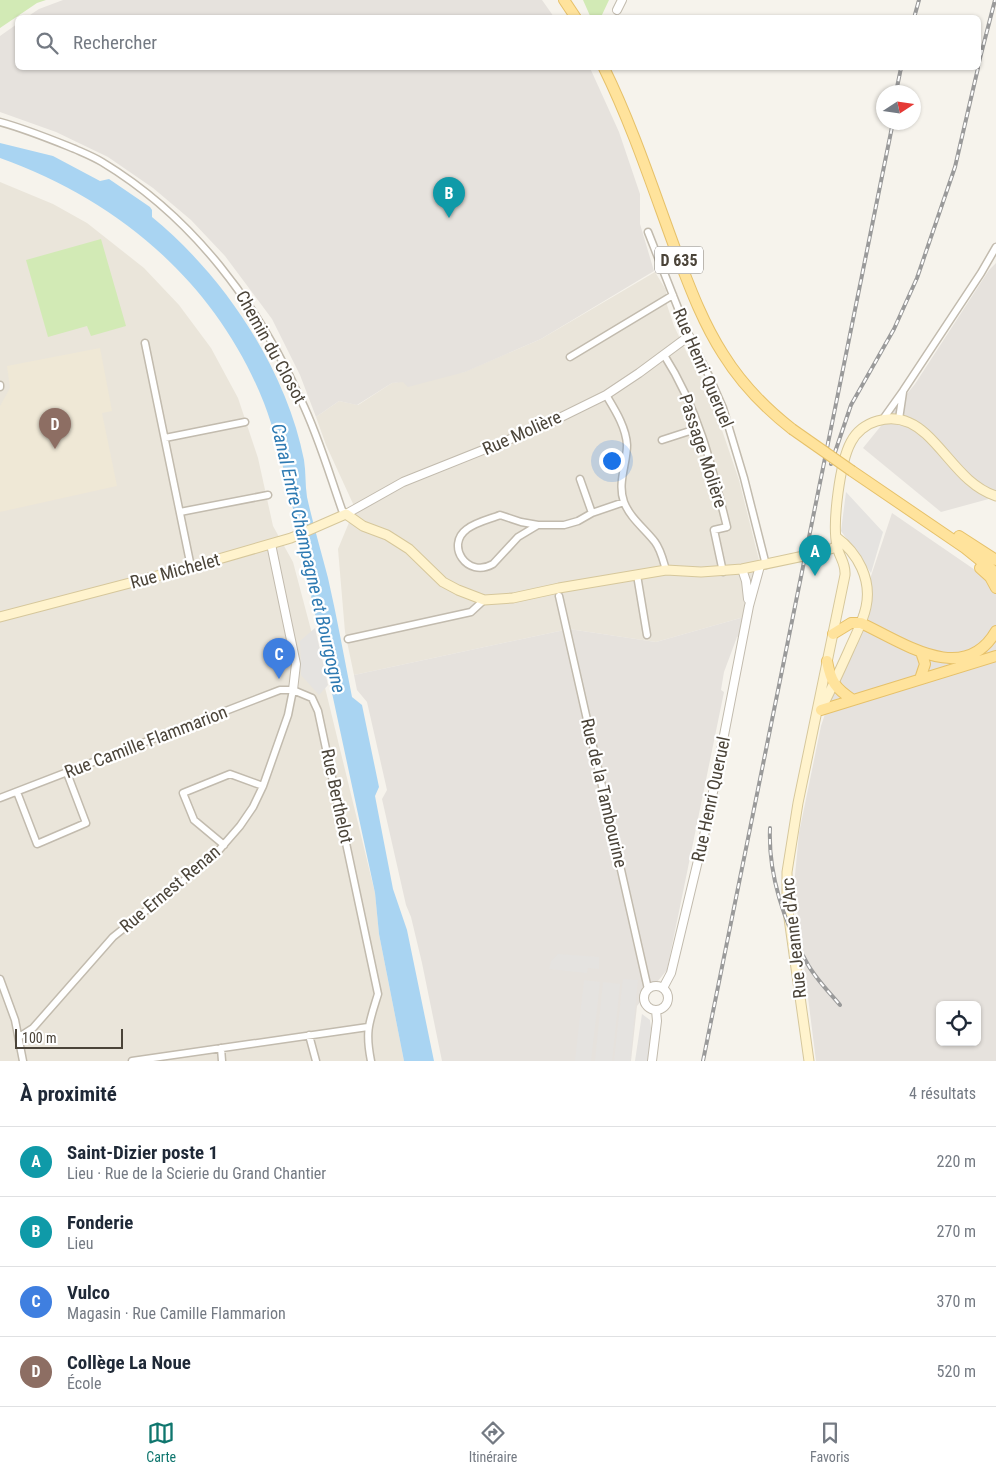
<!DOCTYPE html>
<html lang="fr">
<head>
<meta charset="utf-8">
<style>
	:root { --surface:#fff; --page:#f2f2f3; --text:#1f2937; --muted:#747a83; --line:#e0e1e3; --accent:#0f766e }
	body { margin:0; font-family:"Roboto Condensed",sans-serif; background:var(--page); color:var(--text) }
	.controls { position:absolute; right:15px; bottom:15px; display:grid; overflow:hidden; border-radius:8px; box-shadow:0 1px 4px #0004 }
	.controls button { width:45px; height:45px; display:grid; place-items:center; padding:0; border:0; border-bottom:1px solid var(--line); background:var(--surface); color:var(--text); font:25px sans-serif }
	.compass { position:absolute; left:876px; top:85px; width:45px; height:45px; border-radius:50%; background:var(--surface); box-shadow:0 1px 4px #0004; rotate:78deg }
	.scale { position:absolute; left:15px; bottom:12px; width:108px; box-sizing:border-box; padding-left:5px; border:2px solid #4b4439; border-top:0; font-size:14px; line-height:18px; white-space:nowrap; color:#4b4439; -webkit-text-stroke:4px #fff; paint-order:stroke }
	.you { position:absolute; left:611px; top:460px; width:18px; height:18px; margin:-12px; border:4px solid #fff; border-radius:50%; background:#1a73e8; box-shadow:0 0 0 8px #1a73e833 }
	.badge { display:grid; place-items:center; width:32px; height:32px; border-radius:50%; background:var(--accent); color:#fff; font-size:16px; font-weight:700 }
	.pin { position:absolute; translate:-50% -41px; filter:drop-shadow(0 1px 2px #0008) }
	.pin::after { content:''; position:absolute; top:26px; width:18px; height:15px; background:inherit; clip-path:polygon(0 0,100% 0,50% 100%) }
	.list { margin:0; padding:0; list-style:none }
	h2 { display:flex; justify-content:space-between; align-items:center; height:65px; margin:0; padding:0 20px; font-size:21px }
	h2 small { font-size:16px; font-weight:400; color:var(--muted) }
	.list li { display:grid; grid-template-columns:32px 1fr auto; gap:15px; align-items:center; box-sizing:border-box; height:70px; padding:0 20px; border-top:1px solid var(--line) }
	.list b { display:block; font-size:19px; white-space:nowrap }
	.list p { margin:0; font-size:16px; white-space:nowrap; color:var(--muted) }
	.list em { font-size:16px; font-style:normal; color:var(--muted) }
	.icon { flex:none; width:28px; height:28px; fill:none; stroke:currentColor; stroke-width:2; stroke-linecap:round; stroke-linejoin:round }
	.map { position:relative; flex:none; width:996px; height:1061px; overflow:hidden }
	.search { position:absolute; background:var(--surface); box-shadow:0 1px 4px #0004; left:15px; right:15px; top:15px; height:55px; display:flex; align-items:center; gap:12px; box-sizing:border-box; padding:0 18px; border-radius:8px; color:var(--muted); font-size:19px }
	.sheet { height:345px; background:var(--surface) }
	nav { display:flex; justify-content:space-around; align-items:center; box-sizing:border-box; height:70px; border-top:1px solid var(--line); background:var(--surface); font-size:14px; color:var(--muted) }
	nav a { display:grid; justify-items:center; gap:2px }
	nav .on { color:var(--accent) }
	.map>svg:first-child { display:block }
</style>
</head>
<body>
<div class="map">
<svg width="996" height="1061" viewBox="0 0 996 1061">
	<rect width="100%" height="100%" fill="#f6f3ec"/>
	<path fill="#eae5da" d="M0 182 53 204 87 223 144 268 179 305 211 348 238 398 258 458 273 526 293 562 311 630 375 893 379 934 404 1061H0Z
		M655 272 666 290 667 305 674 326 687 353 708 389 739 480 759 560 744 617 656 642 569 629 354 675 345 632 338 549 355 508 326 445 316 417 339 401 358 405 392 383 464 372 541 339Z"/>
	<path fill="#e6e2dd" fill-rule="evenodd" d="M63 0H542L554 17H27L39 9Z
		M17 24 18 68H590L619 132 640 194V224L654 271 541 339 465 372 408 387 403 382 392 383 357 405 339 401 316 417 300 375 272 319 225 256 191 220 153 188 108 157 56 132 0 112V36Z
		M996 263V497L941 512 863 448 915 384 989 270Z
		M892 513 978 572 996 589V1061H816L794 886 799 833 821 726ZM940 1005H977V1042H940Z
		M744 617 741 635 737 637 724 672 721 690 724 692 667 970 637 1006 631 1061H442L422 963 411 917 406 905 382 799 387 790 367 702 357 690 354 675 569 629 656 642Z"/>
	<path fill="#efe8d6" d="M100 348 112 411 102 413 117 486 0 512V406L10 388 7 366Z"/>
	<path fill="#d2eab5" d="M0 0H46L37 3 0 28Z
		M583 0H609L601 17 591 18Z
		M101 239 126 326 91 336 87 326 48 337 26 260Z"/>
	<path fill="#e5e3e0" d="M846 492 883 532 871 573 841 531Z
		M315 628 328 685 319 695 301 675 300 641Z
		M558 954 599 957V969L588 968 587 973 549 969 551 961Z
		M623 979 638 980 630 1061H614Z
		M584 980 600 982 591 1061H575Z
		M603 982 620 984 612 1061H595Z
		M642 1014 650 1020 651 1028 649 1061H635Z"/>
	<path fill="#a9d4f2" d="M0 143 53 156 100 181 109 179 150 207 152 210V217C223 275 286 368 304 460 306 472 305 485 307 497 313 524 321 551 328 578 337 617 344 657 352 697L362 705 379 787 375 796 393 889 407 930 434 1061H404L379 934 375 893 309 586C303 551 295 517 287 483 280 455 274 429 264 403 217 284 119 200 0 158Z"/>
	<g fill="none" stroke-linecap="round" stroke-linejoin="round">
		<defs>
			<path id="minor" d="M0 122C26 129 50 139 75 149 84 153 94 157 102 162 193 217 258 304 301 400 318 435 329 473 342 510L346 514
				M648 232 689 336 709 376 723 408 744 478 766 565
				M145 343 191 567
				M664 355C698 408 712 466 727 527L714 530 723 572
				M570 357 673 295
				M0 385V387
				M606 395C615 410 626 427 627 445 627 464 617 483 624 502 630 518 645 529 655 542 661 550 663 560 666 570
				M883 419 903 391 981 273 996 247
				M899 419 903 392
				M165 438 245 422
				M662 440 699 428
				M580 479 592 513
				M180 512 268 495
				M538 525 521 522 500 515C490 519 476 522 467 529 445 545 467 579 493 564L518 537 538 525H564L578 521 592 513 624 502
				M637 575 647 635
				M559 596 648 989
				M348 639 471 612 484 600
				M17 792 37 844 86 823 67 773
				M0 798 280 690H293L312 698 318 711 378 994C369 1023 365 1031 371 1061
				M224 845 194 820 183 793 230 774 263 786
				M0 979 15 1020 23 1061
				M309 1035 316 1061
				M19 1037 33 1028 113 937 213 857 240 826 253 807 263 786 288 715 293 690
				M221 1048 222 1061
				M132 1061 368 1027"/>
			<path id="tertiary" d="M617 10 622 0
				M346 514 403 482 543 426 606 395 639 373 689 336
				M271 544 296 664 293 690
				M742 569 746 581 748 599
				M644 998a12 12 0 1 1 24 0a12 12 0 1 1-24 0Z
				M663 988 671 973 707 823 749 606 760 566
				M652 1061 657 1021 656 1010"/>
			<path id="secondary" d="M0 617 191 567 291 538 346 514 363 526 387 535 409 549 443 582 458 590 484 600 513 598 559 588 666 570 701 572 742 569 813 554 837 547
				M821 709C831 690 840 670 849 650 855 636 863 622 866 607 872 580 858 553 836 537
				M809 1061 787 904V872L798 803 845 575C846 563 839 557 837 546 832 523 840 462 851 442 856 432 866 424 877 421 896 415 912 421 926 434 949 455 965 486 996 496"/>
			<path id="primary" d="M564 0 576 18
				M604 68C633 127 654 192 677 254 690 288 703 323 723 354 741 383 765 408 792 429
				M852 471 965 548 996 573
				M959 536 996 560
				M980 568 990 577 996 588
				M833 634 851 623H861C902 642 964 687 996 631
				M827 661C831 682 835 688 853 700
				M920 679 925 664 921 652
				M821 710 996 656"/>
		</defs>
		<use href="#minor" stroke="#c2bbae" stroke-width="9"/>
		<use href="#tertiary" stroke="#c2bbae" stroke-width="10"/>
		<use href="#secondary" stroke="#d6c79b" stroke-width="11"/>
		<use href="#primary" stroke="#e6c16a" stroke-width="12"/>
		<use href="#minor" stroke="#fff" stroke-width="6"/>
		<use href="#tertiary" stroke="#fff" stroke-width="8"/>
		<use href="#secondary" stroke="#fff3cd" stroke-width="9"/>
		<use href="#primary" stroke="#ffe39c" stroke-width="10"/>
		<defs>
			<path id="rail" d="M914 18 919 0
				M978 66 995 0
				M896 92 901 68
				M831 464 851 405 894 329 917 278 955 167 978 68
				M770 828C768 874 784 923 807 963 815 978 829 992 840 1005
				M703 1061 893 122"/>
		</defs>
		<use href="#rail" stroke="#9a9a9a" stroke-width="4"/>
		<use href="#rail" stroke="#fff" stroke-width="2" stroke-dasharray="5.5" stroke-linecap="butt"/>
		<defs>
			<path id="primary-bridge" d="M792 429 852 471"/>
		</defs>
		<use href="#primary-bridge" stroke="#e6c16a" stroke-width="12" stroke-linecap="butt"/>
		<use href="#primary-bridge" stroke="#ffe39c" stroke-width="10"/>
	</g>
	<g text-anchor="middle" stroke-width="4.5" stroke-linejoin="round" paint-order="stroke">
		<rect fill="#fff" stroke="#817c74" stroke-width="1" x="655" y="246.5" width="48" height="27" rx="4"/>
		<g font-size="16" font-weight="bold" fill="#4b4439">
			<text x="679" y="266">D 635</text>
		</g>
		<g font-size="18" fill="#4b4439" stroke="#fff">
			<text transform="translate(271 347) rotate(61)" y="6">Chemin du Closot</text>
			<text transform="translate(703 368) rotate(67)" y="6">Rue Henri Queruel</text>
			<text transform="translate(522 433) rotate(-24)" y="6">Rue Molière</text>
			<text transform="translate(703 451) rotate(72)" y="6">Passage Molière</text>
			<text transform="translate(175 571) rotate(-15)" y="6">Rue Michelet</text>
			<text transform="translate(146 742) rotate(-21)" y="6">Rue Camille Flammarion</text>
			<text transform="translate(604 793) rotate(77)" y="6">Rue de la Tambourine</text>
			<text transform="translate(337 796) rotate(78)" y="6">Rue Berthelot</text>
			<text transform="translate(711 799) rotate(-78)" y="6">Rue Henri Queruel</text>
			<text transform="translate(170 889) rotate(-40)" y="6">Rue Ernest Renan</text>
			<text transform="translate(794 938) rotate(-96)" y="6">Rue Jeanne d'Arc</text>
		</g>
		<g font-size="19" font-style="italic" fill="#2e7ab2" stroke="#fff">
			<text transform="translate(309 558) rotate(77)" y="7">Canal Entre Champagne et Bourgogne</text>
		</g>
	</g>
</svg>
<div class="controls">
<button><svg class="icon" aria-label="locate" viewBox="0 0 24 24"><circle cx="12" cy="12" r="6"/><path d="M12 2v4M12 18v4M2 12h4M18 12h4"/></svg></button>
</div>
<svg class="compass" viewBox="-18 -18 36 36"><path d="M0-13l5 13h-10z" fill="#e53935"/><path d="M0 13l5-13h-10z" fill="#747a83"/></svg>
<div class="scale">100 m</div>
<div class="you"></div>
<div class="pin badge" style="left:815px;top:576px;background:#0f9aa8">A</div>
<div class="pin badge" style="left:449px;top:218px;background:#0f9aa8">B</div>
<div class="pin badge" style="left:279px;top:679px;background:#3f7fe0">C</div>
<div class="pin badge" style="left:55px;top:449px;background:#8d6e63">D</div>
<div class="search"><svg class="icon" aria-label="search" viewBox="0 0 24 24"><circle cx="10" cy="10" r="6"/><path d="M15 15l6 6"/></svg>Rechercher</div>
</div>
<section class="sheet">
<h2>À proximité<small>4 résultats</small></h2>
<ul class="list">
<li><span class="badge" style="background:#0f9aa8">A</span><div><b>Saint-Dizier poste 1</b><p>Lieu · Rue de la Scierie du Grand Chantier</p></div><em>220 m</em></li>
<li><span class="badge" style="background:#0f9aa8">B</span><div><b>Fonderie</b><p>Lieu</p></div><em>270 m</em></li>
<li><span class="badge" style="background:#3f7fe0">C</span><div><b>Vulco</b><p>Magasin · Rue Camille Flammarion</p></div><em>370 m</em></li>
<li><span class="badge" style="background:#8d6e63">D</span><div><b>Collège La Noue</b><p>École</p></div><em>520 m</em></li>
</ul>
</section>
<nav>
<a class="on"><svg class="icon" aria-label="map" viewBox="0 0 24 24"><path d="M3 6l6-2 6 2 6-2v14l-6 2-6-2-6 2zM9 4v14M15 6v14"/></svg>Carte</a>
<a><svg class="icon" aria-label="directions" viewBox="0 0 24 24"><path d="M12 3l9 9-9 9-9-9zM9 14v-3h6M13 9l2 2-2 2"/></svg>Itinéraire</a>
<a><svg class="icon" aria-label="saved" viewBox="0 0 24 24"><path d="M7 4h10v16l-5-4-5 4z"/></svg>Favoris</a>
</nav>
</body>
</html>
